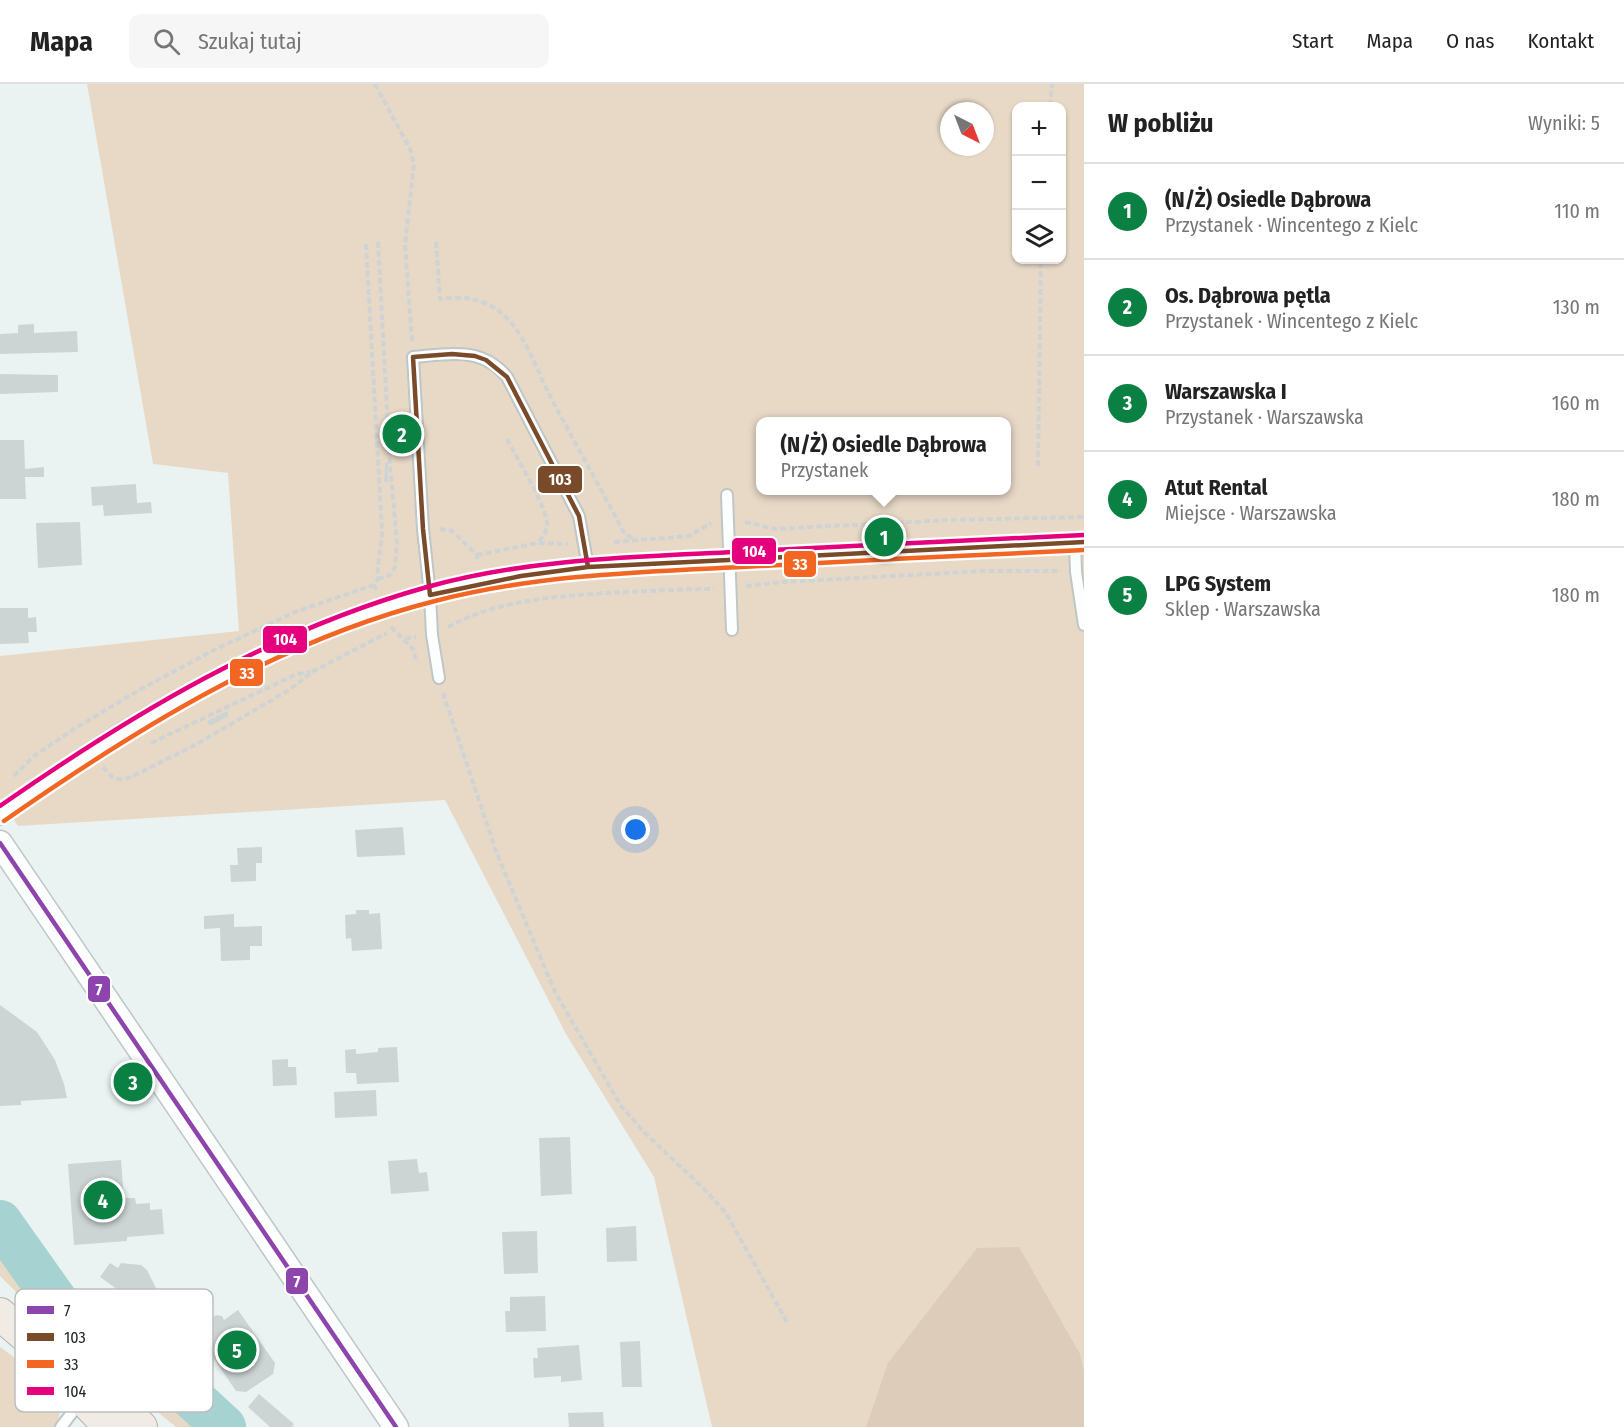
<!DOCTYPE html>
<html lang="pl">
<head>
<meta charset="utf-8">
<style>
	:root { --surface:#fff; --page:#f6f6f6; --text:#222; --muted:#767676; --line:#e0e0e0; --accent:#0b8043 }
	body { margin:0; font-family:"Fira Sans Condensed",sans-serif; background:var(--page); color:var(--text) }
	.controls { position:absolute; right:18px; top:18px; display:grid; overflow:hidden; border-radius:12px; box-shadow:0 2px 4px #0004 }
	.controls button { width:54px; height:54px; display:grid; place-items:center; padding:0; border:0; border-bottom:2px solid var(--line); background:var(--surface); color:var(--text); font:30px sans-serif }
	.compass { position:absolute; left:940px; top:18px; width:54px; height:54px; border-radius:50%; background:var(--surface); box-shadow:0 2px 4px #0004; rotate:138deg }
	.you { position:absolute; left:636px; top:746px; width:21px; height:21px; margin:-15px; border:4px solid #fff; border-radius:50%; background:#1a73e8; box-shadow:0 0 0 9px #1a73e833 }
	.badge { display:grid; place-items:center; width:39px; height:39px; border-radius:50%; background:var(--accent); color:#fff; font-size:20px; font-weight:700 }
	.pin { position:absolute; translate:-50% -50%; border:3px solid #fff; box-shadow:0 2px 6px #0006 }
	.popup { position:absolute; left:756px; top:333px; width:255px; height:78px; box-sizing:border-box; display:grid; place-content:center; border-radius:12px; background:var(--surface); filter:drop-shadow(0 2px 4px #0005); font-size:20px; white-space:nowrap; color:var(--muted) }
	.popup b { font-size:22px; color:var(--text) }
	.popup::after { content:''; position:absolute; left:50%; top:100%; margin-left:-12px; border:12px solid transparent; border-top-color:var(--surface) }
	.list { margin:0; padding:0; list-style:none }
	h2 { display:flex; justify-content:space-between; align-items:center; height:78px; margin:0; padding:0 24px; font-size:26px }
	h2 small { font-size:20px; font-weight:400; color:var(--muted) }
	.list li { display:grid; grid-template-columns:39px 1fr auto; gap:18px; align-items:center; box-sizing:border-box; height:96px; padding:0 24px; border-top:2px solid var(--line) }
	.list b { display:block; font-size:22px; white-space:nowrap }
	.list p { margin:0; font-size:20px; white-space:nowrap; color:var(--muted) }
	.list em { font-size:20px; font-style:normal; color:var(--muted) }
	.icon { flex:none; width:33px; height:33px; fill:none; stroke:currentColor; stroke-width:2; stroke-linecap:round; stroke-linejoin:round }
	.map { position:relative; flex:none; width:1084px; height:1343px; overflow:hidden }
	header { display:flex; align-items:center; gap:36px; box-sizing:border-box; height:84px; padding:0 30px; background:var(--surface); border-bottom:2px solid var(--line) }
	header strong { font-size:28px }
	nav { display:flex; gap:33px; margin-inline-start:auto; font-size:21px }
	.search { width:420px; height:54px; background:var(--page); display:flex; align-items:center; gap:15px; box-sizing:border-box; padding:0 21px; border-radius:12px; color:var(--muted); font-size:22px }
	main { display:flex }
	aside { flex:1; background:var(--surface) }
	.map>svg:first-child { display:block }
</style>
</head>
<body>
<header>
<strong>Mapa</strong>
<div class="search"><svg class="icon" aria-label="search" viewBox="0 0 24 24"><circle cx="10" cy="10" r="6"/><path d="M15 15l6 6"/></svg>Szukaj tutaj</div>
<nav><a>Start</a><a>Mapa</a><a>O nas</a><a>Kontakt</a></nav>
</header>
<main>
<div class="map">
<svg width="1084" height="1343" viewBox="0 0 1084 1343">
	<rect width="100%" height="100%" fill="#eaf3f2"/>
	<path fill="#e8d9c7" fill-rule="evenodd" d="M87 0H1084V1343H712L654 1093 566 950 445 716 18 742 0 715V572L239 547 228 389 153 380ZM1017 22H1062V176H1017ZM949 27H985V63H949ZM761 338H1007V406H761Z
		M0 1132 34 1164 61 1202 106 1239 157 1267 245 1343H176L42 1234 0 1192Z
		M0 1263 44 1295 61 1321 57 1343H0Z"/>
	<path fill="#dcccb9" d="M1019 1163 1080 1270 1084 1287V1343H866L888 1279 977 1164Z"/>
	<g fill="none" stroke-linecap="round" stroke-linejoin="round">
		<path stroke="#a6d3d1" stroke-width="44" d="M0 1138 61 1224 147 1272 224 1343"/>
	</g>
	<path fill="#cdd5d4" d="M34 240V249L77 247 78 268 0 270V250L18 249V241Z
		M0 290 58 291V308L0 310Z
		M0 356H24L25 385 44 383V393H25L26 415H0Z
		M385 379H388V398H384Z
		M136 400 137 419 151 418 152 429 104 432 103 421 92 422 91 403Z
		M873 434H893V437L873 438Z
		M80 438 82 481 38 484 36 439Z
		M0 524H28V534L36 533 37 548H28L29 559 0 560Z
		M227 627 229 632 210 642 207 637Z
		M403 743 405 771 357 773 355 746Z
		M262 763V779H256V797L231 798 230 781H238L237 764Z
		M356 826H369V830L380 829 382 865 352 867 351 854 346 855 345 831 356 830Z
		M234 830V843L262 842V862H250V876L221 877 220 844 204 845V832Z
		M0 921 37 948 55 976 64 1000 67 1014 21 1017V1021L0 1022Z
		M397 963 399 998 357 1000 356 989H346L345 966 356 965V970L378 968V964Z
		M288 975V983H296L297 1001 273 1002 272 976Z
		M376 1006 377 1032 335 1034 334 1008Z
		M570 1053 572 1110 541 1112 539 1054Z
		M417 1075 419 1089 427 1088 429 1107 391 1110 388 1077Z
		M121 1076 124 1114H135L136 1120 150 1119V1126L162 1125 164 1150 127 1153V1157L74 1161 68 1080Z
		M636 1142 637 1177 607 1178 606 1144Z
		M537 1147 538 1189 504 1190 502 1148Z
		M110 1179 118 1184 121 1179 141 1181 147 1186 156 1204 142 1223 100 1193Z
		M545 1212 546 1247 506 1248 505 1227H510V1213Z
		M238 1226 275 1279 273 1290 246 1308 236 1307 199 1253 203 1250 199 1244 216 1231 222 1232 224 1236Z
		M640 1257 642 1303H622L620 1258Z
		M579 1261 582 1296 561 1298V1292L534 1294 533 1274H538L537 1264Z
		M259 1310 294 1340 292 1343H270L248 1323Z
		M603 1328 604 1343H569L568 1329Z"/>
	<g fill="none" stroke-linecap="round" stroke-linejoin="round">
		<defs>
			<path id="service" d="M727 411 732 546
				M1075 459 1076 488 1084 541
				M439 594 432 551 430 511 423 445 413 273C449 270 481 262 507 293L579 432 588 483
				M61 1343 81 1317"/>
			<path id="minor" d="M0 731C46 699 92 666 140 638 231 584 330 538 431 510 483 497 536 490 588 483L1084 458"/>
			<path id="tertiary" d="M0 759 396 1343"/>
			<path id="primary" d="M0 1230 52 1275 83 1315 110 1343
				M99 1304 141 1343"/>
		</defs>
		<use href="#service" stroke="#bfc6c6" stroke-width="14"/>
		<use href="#minor" stroke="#bfc6c6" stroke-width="22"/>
		<use href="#tertiary" stroke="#bfc6c6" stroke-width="27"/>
		<use href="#primary" stroke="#b6b0a6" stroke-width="34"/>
		<path stroke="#d0d3d3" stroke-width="4" stroke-dasharray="6 3" stroke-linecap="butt" d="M375 0 410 65 414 80 405 161 412 257
			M1050 22 1052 0
			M378 158 390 382 397 458 395 483 390 491 378 495
			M436 158 440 215C462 212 482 214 500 228 525 248 535 283 549 310 573 356 599 401 623 447L633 455
			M366 160 382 447C382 462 376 483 378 495L374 501 376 506
			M507 355C516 373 549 426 547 442 546 449 542 454 537 459
			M1038 382 1041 176
			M745 438 775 445 948 436 1084 433
			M440 445 452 447 477 471V479
			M614 458 689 452 711 439
			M477 471 537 459 568 460
			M746 502 783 498 985 487H1061
			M391 543 413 565 417 579
			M448 543C500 514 564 512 622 508 653 507 684 505 714 505
			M405 555 416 553
			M443 609 497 770 555 908 621 1022 643 1047 704 1105 726 1129 788 1240
			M151 659 297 590 311 588
			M103 683C112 695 118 698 131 693L197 660 289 606 312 588 387 549
			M14 692 34 672 74 645 141 605 214 566 295 528 374 501"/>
		<use href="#service" stroke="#fcfdfd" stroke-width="10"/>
		<use href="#minor" stroke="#fcfdfd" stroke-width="20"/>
		<use href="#tertiary" stroke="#fcfdfd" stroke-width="24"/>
		<use href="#primary" stroke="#f0ebe5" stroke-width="32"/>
		<defs>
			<path id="bus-1" d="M0 759 396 1343"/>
			<path id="bus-2" d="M452 270 475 272 486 276 507 293 579 432 588 483 521 492 430 511 423 445 413 273Z
				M588 483 1084 458"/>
			<path id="bus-3" d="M4 737C136 645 277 557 435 517 535 491 638 488 741 483 855 477 970 471 1084 466"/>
			<path id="bus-4" d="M0 722C132 630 270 547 427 503 527 475 631 473 734 468 851 462 967 456 1084 451"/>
		</defs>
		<use href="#bus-1" stroke="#fff" stroke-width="9"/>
		<use href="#bus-2" stroke="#fff" stroke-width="9"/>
		<use href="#bus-3" stroke="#fff" stroke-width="9"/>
		<use href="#bus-4" stroke="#fff" stroke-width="9"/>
		<use href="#bus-1" stroke="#8e44ad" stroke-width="4.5"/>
		<use href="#bus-2" stroke="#7a4b2a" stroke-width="4.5"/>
		<use href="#bus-3" stroke="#f26522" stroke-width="4.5"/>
		<use href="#bus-4" stroke="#e5007d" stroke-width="4.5"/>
	</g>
	<rect x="15" y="1205" width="198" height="123" rx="9" fill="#fff" stroke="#bcbebe" stroke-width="1.5"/>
	<rect x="27" y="1222" width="27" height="8" fill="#8e44ad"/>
	<rect x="27" y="1249" width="27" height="8" fill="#7a4b2a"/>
	<rect x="27" y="1276" width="27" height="8" fill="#f26522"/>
	<rect x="27" y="1303" width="27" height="8" fill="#e5007d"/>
	<g font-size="16" fill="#212727">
		<text x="64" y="1232">7</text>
		<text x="64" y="1259">103</text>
		<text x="64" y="1286">33</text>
		<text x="64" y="1313">104</text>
	</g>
	<g stroke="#fff" stroke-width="2">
		<rect x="537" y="381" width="46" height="29" rx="6" fill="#7a4b2a"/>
		<rect x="731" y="453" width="46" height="28" rx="6" fill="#e5007d"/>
		<rect x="783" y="466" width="34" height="28" rx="6" fill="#f26522"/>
		<rect x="262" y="541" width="46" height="29" rx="6" fill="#e5007d"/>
		<rect x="229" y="574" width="35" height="29" rx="6" fill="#f26522"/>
		<rect x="87" y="891" width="24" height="28" rx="6" fill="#8e44ad"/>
		<rect x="285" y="1183" width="24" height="28" rx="6" fill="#8e44ad"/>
	</g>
	<g font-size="16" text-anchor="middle" font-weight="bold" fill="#fff">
		<text x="560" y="401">103</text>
		<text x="754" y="473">104</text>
		<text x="800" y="486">33</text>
		<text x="285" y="561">104</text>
		<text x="247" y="595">33</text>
		<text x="99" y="911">7</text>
		<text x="297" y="1203">7</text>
	</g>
</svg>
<div class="controls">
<button>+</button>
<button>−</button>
<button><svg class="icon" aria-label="layers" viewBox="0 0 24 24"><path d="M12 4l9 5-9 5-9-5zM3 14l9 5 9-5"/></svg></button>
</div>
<svg class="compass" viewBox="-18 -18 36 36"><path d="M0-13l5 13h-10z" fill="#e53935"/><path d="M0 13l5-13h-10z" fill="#767676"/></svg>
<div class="you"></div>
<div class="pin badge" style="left:884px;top:453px">1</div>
<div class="popup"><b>(N/Ż) Osiedle Dąbrowa</b>Przystanek</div>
<div class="pin badge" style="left:402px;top:350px">2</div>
<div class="pin badge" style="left:133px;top:998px">3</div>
<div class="pin badge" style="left:103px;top:1116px">4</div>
<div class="pin badge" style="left:237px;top:1266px">5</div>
</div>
<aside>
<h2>W pobliżu<small>Wyniki: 5</small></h2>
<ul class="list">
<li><span class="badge">1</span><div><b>(N/Ż) Osiedle Dąbrowa</b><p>Przystanek · Wincentego z Kielc</p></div><em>110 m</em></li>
<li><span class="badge">2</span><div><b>Os. Dąbrowa pętla</b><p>Przystanek · Wincentego z Kielc</p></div><em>130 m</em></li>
<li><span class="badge">3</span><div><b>Warszawska I</b><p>Przystanek · Warszawska</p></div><em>160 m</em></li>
<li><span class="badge">4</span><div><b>Atut Rental</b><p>Miejsce · Warszawska</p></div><em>180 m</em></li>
<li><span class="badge">5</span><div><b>LPG System</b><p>Sklep · Warszawska</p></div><em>180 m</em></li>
</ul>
</aside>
</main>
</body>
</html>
